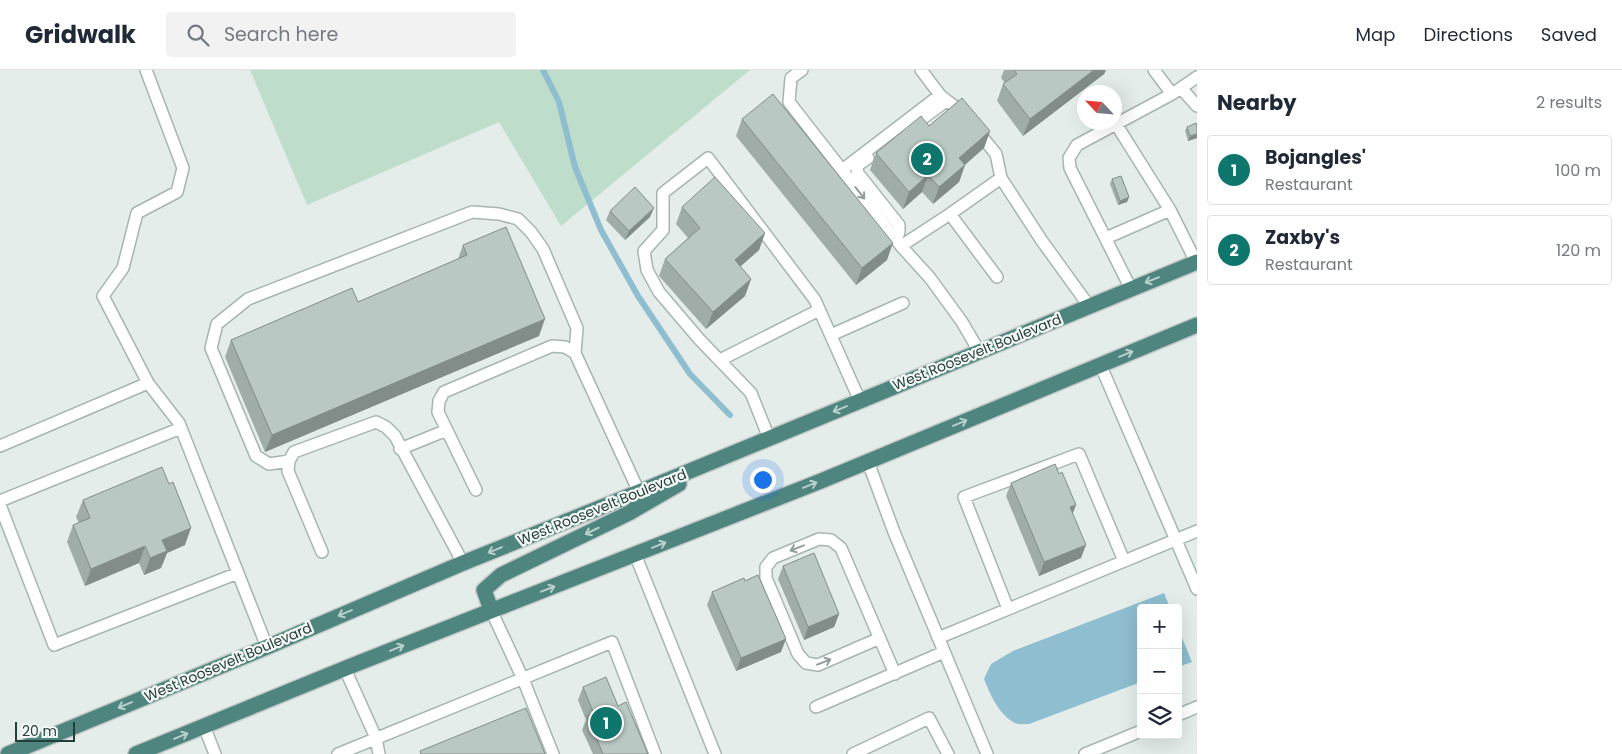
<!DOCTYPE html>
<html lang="en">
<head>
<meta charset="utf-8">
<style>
	:root { --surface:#fff; --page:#f2f2f3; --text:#1f2937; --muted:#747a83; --line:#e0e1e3; --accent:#0f766e }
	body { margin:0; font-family:Poppins,sans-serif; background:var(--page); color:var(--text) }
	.controls { position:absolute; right:15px; bottom:15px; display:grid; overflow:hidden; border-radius:5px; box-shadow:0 5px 20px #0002 }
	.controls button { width:45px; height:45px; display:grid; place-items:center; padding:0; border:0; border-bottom:1px solid var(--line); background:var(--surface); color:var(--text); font:25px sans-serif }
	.compass { position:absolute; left:1077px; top:15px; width:45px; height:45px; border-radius:50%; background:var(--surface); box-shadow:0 5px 20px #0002; rotate:296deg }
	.scale { position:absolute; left:15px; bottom:12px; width:60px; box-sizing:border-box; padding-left:5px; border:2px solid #243e3a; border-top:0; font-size:14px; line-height:18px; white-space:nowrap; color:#243e3a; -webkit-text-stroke:4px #f4f9f7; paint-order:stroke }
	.you { position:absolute; left:762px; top:409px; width:18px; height:18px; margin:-12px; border:4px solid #fff; border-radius:50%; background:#1a73e8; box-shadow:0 0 0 8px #1a73e833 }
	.badge { display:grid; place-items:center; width:32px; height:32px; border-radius:50%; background:var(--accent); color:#fff; font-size:16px; font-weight:700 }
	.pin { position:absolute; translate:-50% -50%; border:2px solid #fff; box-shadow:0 1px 5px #0006 }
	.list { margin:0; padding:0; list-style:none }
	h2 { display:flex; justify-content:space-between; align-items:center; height:65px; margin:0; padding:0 20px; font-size:21px }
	h2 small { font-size:16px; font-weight:400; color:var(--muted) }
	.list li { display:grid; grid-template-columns:32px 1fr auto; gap:15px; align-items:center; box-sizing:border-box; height:70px; margin:0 10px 10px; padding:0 10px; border:1px solid var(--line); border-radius:5px }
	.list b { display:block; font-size:19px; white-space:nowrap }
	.list p { margin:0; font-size:16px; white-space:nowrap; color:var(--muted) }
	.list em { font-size:16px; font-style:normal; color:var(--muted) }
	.icon { flex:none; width:28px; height:28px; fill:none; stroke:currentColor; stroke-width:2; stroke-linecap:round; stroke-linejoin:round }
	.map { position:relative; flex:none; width:1197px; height:684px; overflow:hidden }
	header { display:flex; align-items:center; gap:30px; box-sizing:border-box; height:70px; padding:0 25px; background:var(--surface); border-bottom:1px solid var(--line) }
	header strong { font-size:24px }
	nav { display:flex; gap:28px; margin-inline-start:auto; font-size:18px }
	.search { width:350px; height:45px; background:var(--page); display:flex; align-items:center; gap:12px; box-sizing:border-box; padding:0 18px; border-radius:5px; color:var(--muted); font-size:19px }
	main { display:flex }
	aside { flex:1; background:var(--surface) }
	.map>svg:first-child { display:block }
</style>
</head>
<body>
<header>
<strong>Gridwalk</strong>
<div class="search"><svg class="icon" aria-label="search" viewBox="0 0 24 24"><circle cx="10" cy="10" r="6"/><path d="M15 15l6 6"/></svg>Search here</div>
<nav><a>Map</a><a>Directions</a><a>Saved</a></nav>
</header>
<main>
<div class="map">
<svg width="1197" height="684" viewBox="0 0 1197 684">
	<rect width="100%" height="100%" fill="#e4edea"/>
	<path fill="#beddca" d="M250 0H750L561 156 499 52 307 135Z"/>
	<path fill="#8ebecf" d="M1164 523 1170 538H1141V612L1029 654C1024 654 1017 655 1013 652 998 643 990 624 984 609L991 594 1013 581Z
		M1178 558 1192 592 1178 597Z"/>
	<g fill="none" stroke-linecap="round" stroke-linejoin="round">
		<path stroke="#8ebecf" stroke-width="6" d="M543 0 559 32 575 97 601 160 638 226 690 304 730 345"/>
		<defs>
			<path id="service" d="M802 0 791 8 789 32 842 100
				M921 0 940 25
				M1154 0 1172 24
				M1181 18 1197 36
				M965 45C958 37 948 33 940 25L842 100 901 176 930 208 962 252 979 281
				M1116 54 1170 140 1196 192
				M911 57 946 31
				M978 62 996 84 1001 108 1042 171 1089 236
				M868 88 858 95 857 102 899 155V162L896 170
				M950 144 997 207
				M1106 168 1170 140
				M901 176 950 144 1001 108
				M1131 219 1070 98 1069 88 1077 75 1172 24 1197 7
				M831 265 903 233
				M720 290 819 240
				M1100 294 1197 519
				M148 313 179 353 267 577
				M769 368 751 323 699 269 659 222 647 200 644 181 663 160V123L708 88 815 230 860 331
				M0 376 148 313 103 226 123 198 137 143 177 122 183 98 146 0
				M400 379 447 360
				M289 391 269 394 256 386 211 278 217 254 248 229 472 142 499 144 518 149 531 162 543 179 577 258 575 283
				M868 392 894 462 987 684
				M476 420 438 342 439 331 444 322 552 276 565 277 575 283 639 422
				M0 431 181 358
				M0 435 54 575 238 503
				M322 482 288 401 289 391 294 382 376 352 386 357 395 366 463 493
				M635 484 715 684
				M1008 539 964 427 1079 384 1124 491
				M491 540 523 609 553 684
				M880 568 818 595 806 593 798 584 766 508V497L773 488 819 469 831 470 841 478 895 604
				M938 568 1197 461
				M345 599 376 668 379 684
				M816 637 944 582
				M1178 645 1197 637
				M204 656 215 684
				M338 684 612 572 655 684
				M853 684 929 648 948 684
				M1085 684 1141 661"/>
			<path id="trunk" d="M491 540 484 520 501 505 629 443 679 414
				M8 684 267 577 463 493 639 422 1197 192
				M136 684 356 594 821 411 1197 255"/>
		</defs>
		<use href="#service" stroke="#a7b5b2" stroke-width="14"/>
		<use href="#trunk" stroke="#c2c9c8" stroke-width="18"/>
		<use href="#service" stroke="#fff" stroke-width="11"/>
		<use href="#trunk" stroke="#4e857e" stroke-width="15"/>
	</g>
	<path fill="#9faca8" d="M1004 0H1106L1104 4 1023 66 997 31 1003 14 1005 13 1001 8Z
		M742 49 887 190 856 215 736 66Z
		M929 56 990 61 984 78 965 95 959 112 933 134 922 122 903 139 870 100 876 83Z
		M1187 57 1197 68 1188 71 1185 61Z
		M1112 109 1129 127 1127 132 1118 135 1110 114Z
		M682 137 765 163 759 180 740 197 751 209 745 226 706 259 659 206 665 189 688 168 676 154Z
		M610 141 650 147 625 170 606 150Z
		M463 175 539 266 265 382 225 287 231 270 358 232 458 189Z
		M1011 413 1072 444 1081 488 1039 506 1006 426Z
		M83 430 185 475 167 483 161 498 144 505 139 493 85 516 67 472 73 455 79 453 76 447Z
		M783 496 839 544 834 557 804 570 778 509Z
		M745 511 781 582 736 601 707 535 712 522Z
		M583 617 618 636 648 684H593L582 660 586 650 578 630Z"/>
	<path fill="#828c88" d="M1094 0H1106L1104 4 1023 66 1030 49Z
		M990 61 984 78 953 105 959 88Z
		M1197 64V68L1188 71 1190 66Z
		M965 95 959 112 933 134 939 117Z
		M928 105 922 122 903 139 909 122Z
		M1129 127 1127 132 1118 135 1120 131Z
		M654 138 650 147 625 170 629 161Z
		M765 163 759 180 728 207 735 190Z
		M893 173 887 190 856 215 862 198Z
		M751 209 745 226 706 259 713 242Z
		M545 249 539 266 265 382 272 365Z
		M1076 435 1071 448 1070 437Z
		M191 458 185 475 167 483 161 498 144 505 150 488 162 470Z
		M1086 475 1081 488 1039 506 1044 492Z
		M145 476 139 493 85 516 91 499Z
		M839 544 834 557 804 570 808 557Z
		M786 569 781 582 736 601 741 588Z"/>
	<path fill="#b9c8c3" stroke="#828c88" d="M1014 0H1094L1030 49 1003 14 1017 4Z
		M773 24 893 173 862 198 742 49Z
		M962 28 990 61 959 88 965 95 939 117 928 105 909 122 876 83 921 46 929 56Z
		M1196 53 1197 56V64L1190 66 1187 57Z
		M1121 106 1129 127 1120 131 1112 109Z
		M715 107 765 163 735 190 751 209 713 242 665 189 700 158 682 137Z
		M635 117 654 138 629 161 610 141Z
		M506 157 545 249 272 365 231 270 352 218 358 232 467 185 463 175Z
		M1055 394 1059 404 1062 402 1076 435 1070 437 1086 475 1044 492 1011 413Z
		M162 397 169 414 173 412 191 458 162 470 167 481 150 488 145 476 91 499 73 455 90 448 83 430Z
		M814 483 839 544 808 557 783 496Z
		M758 505 786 569 741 588 712 522 744 508 745 511Z
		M606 607 618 636 626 632 648 684H603L587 646 594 644 583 617Z
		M526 638 545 684H421L420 681Z"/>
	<defs><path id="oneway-shaft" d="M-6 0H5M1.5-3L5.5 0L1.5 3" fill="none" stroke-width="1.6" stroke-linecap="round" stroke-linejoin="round" transform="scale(1.25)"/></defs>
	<g stroke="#929e9c">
		<use href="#oneway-shaft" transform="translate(860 123) rotate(52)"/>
		<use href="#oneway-shaft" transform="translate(797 478) rotate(159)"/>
		<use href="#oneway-shaft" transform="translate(824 592) rotate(-21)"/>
	</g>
	<g stroke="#bad0cd">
		<use href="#oneway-shaft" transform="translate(1152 210) rotate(158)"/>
		<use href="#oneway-shaft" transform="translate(1126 284) rotate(-22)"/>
		<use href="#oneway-shaft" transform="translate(840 339) rotate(158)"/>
		<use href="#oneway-shaft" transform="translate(960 353) rotate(-23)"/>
		<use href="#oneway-shaft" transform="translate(810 415) rotate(-22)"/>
		<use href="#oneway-shaft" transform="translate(592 461) rotate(154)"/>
		<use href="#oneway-shaft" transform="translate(659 475) rotate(-22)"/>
		<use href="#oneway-shaft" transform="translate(495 480) rotate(158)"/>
		<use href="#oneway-shaft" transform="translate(548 519) rotate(-21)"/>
		<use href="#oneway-shaft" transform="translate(345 543) rotate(157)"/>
		<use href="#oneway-shaft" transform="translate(397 578) rotate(-22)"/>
		<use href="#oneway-shaft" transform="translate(125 635) rotate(157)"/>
		<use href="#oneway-shaft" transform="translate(181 666) rotate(-22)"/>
	</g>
	<g text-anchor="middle" stroke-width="4.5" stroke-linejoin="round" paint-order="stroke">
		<g font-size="14" fill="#243e3a" stroke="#f4f9f7">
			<text transform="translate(977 282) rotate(-22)" y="5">West Roosevelt Boulevard</text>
			<text transform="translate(602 437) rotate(-22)" y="5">West Roosevelt Boulevard</text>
			<text transform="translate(228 592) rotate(-23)" y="5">West Roosevelt Boulevard</text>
		</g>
	</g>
</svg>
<div class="controls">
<button>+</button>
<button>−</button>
<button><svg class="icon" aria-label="layers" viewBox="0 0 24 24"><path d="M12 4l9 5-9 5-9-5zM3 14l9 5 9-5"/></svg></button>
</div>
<svg class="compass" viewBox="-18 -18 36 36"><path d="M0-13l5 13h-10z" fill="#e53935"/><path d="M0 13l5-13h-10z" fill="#747a83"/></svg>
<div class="scale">20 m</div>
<div class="you"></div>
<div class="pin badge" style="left:606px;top:653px">1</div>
<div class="pin badge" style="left:927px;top:89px">2</div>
</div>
<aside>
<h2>Nearby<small>2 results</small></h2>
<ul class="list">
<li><span class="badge">1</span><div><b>Bojangles'</b><p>Restaurant</p></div><em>100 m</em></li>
<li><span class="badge">2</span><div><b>Zaxby's</b><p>Restaurant</p></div><em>120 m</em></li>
</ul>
</aside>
</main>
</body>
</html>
